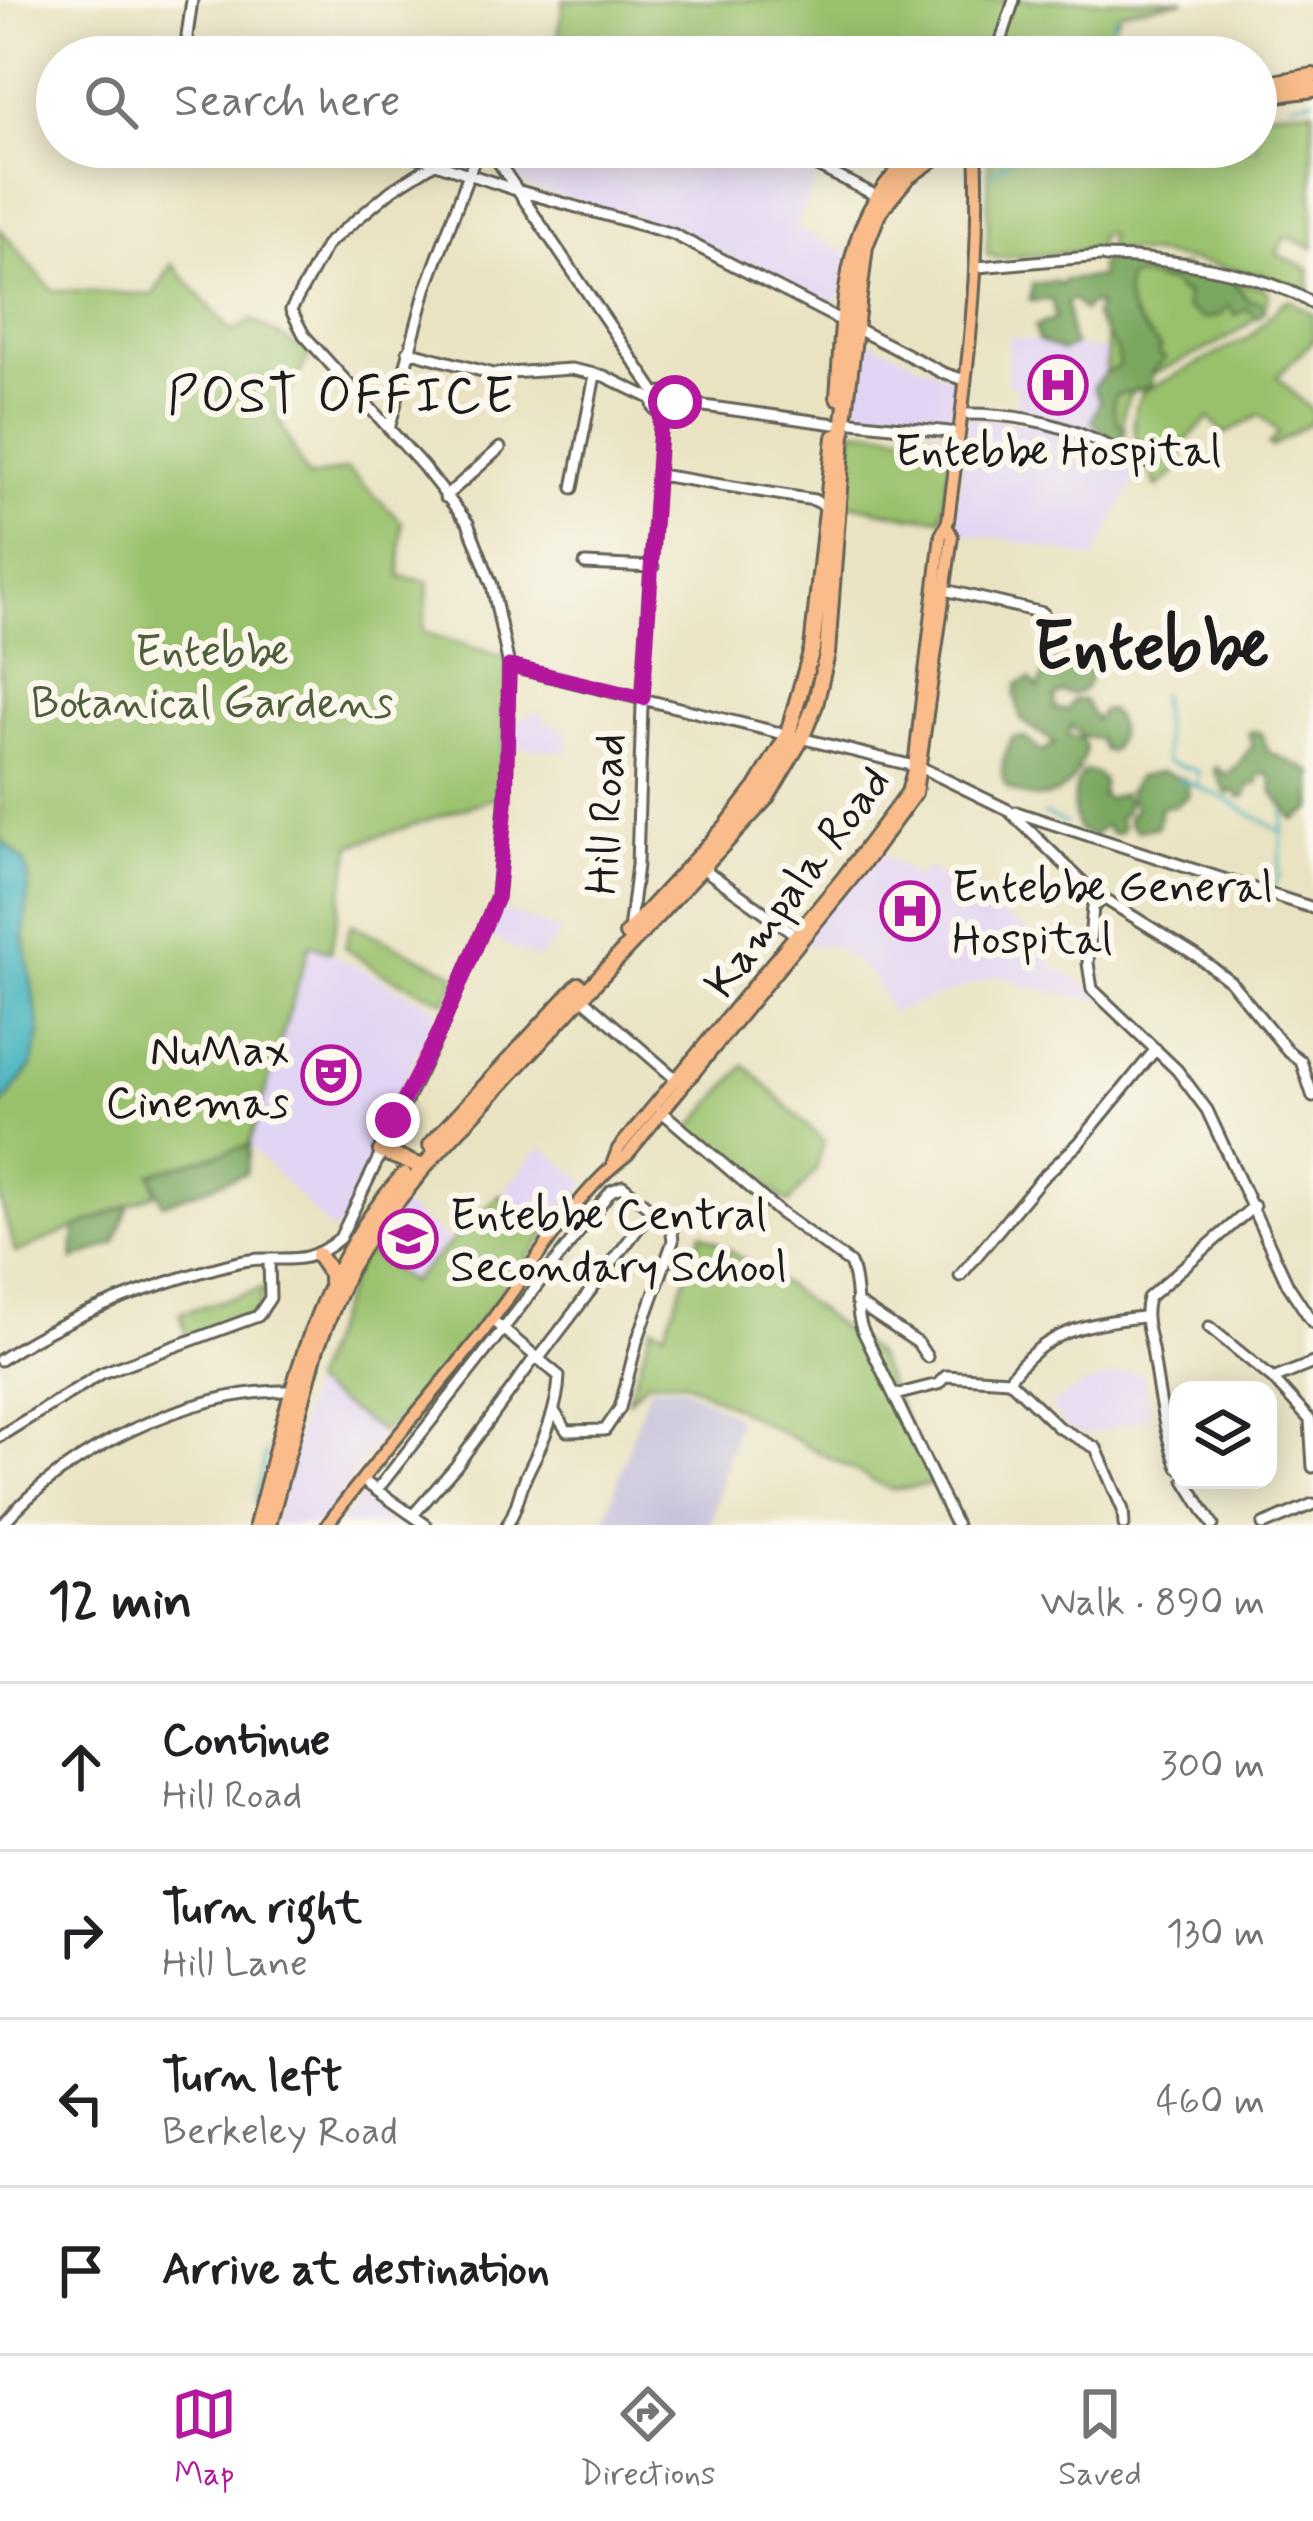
<!DOCTYPE html>
<html lang="en">
<head>
<meta charset="utf-8">
<style>
	:root { --surface:#fff; --page:#f6f6f6; --text:#202124; --muted:#757577; --line:#e0e0e0; --accent:#b5179e }
	body { margin:0; font-family:Mynerve,sans-serif; background:var(--page); color:var(--text) }
	.controls { position:absolute; right:36px; bottom:36px; display:grid; overflow:hidden; border-radius:24px; box-shadow:0 6px 30px #0003 }
	.controls button { width:108px; height:108px; display:grid; place-items:center; padding:0; border:0; border-bottom:3px solid var(--line); background:var(--surface); color:var(--text); font:60px sans-serif }
	.stop { position:absolute; width:36px; height:36px; margin:-27px; border:9px solid #b5179e; border-radius:50%; background:#fff }
	.stop.end { background:#b5179e; border-color:#fff; box-shadow:0 3px 12px #0008 }
	.list { margin:0; padding:0; list-style:none }
	h2 { display:flex; justify-content:space-between; align-items:center; height:156px; margin:0; padding:0 48px; font-size:51px }
	h2 small { font-size:39px; font-weight:400; color:var(--muted) }
	.list li { display:grid; grid-template-columns:78px 1fr auto; gap:36px; align-items:center; box-sizing:border-box; height:168px; padding:0 48px; border-top:3px solid var(--line) }
	.list b { display:block; font-size:45px; white-space:nowrap }
	.list p { margin:0; font-size:39px; white-space:nowrap; color:var(--muted) }
	.list em { font-size:39px; font-style:normal; color:var(--muted) }
	.icon { flex:none; width:66px; height:66px; fill:none; stroke:currentColor; stroke-width:2; stroke-linecap:round; stroke-linejoin:round }
	.map { position:relative; flex:none; width:1313px; height:1525px; overflow:hidden }
	.search { position:absolute; background:var(--surface); box-shadow:0 6px 30px #0003; left:36px; right:36px; top:36px; height:132px; display:flex; align-items:center; gap:30px; box-sizing:border-box; padding:0 42px; border-radius:66px; color:var(--muted); font-size:45px }
	.sheet { height:828px; background:var(--surface) }
	nav { display:flex; justify-content:space-around; align-items:center; box-sizing:border-box; height:168px; border-top:3px solid var(--line); background:var(--surface); font-size:33px; color:var(--muted) }
	nav a { display:grid; justify-items:center; gap:6px }
	nav .on { color:var(--accent) }
	.map>svg:first-child { display:block }
</style>
</head>
<body>
<div class="map">
<svg width="1313" height="1525" viewBox="0 0 1313 1525">
	<rect width="100%" height="100%" fill="#fbf7ec"/>
	<filter id="ink" filterUnits="userSpaceOnUse"><feTurbulence type="fractalNoise" baseFrequency=".00833" numOctaves="2"/><feDisplacementMap in="SourceGraphic" scale="24" xChannelSelector="R" yChannelSelector="G"/><feConvolveMatrix kernelMatrix="1 2 1 2 8 2 1 2 1" color-interpolation-filters="sRGB"/></filter>
	<filter id="wash" filterUnits="userSpaceOnUse"><feTurbulence type="fractalNoise" baseFrequency=".004" numOctaves="4" result="noise"/><feDisplacementMap in="SourceGraphic" scale="48" xChannelSelector="R" yChannelSelector="G"/><feGaussianBlur stdDeviation="2.7" result="paint"/><feColorMatrix in="noise" values="0 0 0 0 0 0 0 0 0 0 0 0 0 0 0 0 0 1.4 0 .05"/><feComposite in="paint" operator="in"/></filter>
	<g filter="url(#wash)">
		<rect width="100%" height="100%" fill="#e9e3c2"/>
		<path fill="#e2d4f3" d="M505 147H756L817 179 795 227 848 253 841 296 825 306 692 237 653 222 530 188 514 176Z
			M1009 337 1107 351 1105 430 1099 428 1097 433 1057 419 1015 411 1018 388 1007 384Z
			M864 338 957 381 961 389 957 420 951 426 941 427 854 416 851 413 860 340Z
			M967 418 1007 419 1057 427 1141 468 1094 559 1002 538 957 533 954 524Z
			M534 712 543 713V720L569 734 568 752 511 746V724Z
			M879 851 917 877 927 868 1056 949 1049 963 1121 1005 1029 987 999 975 890 1013 873 976 833 945H792Z
			M499 908 507 911 562 932 538 959 487 936Z
			M311 943 438 1009 392 1105 349 1214 338 1232 329 1228 249 1145Z
			M541 1147 587 1182 547 1233 500 1195Z
			M402 1206 452 1242 410 1283 362 1248Z
			M1125 1373 1143 1374 1150 1417 1086 1435 1067 1428 1050 1405 1086 1384Z
			M310 1384 382 1432 320 1525H274Z
			M365 1490 402 1511 423 1525H340Z"/>
		<path fill="#c5c0da" d="M682 1386 738 1418 710 1525H603L649 1387Z"/>
		<path fill="#99c16c" stroke="#5a6e44" stroke-width="3" d="M564 0H1186L1122 11 1114 24 1112 57H612L576 39 558 35Z
			M1313 108V248L1285 236 1277 254 1309 269V292L1264 275 1162 255 1108 250V234L1099 235V250L998 258 987 255 989 151 994 148 1256 147V112Z
			M0 229 52 290 153 295 172 264 232 332 252 320 311 354 276 414 308 478 347 469 402 522 400 576 429 582 423 632 508 658 501 796 352 845 330 952 310 944 249 1145 152 1174 155 1194 15 1253 0 1199V1108L11 1095 40 1033 24 938 29 880 24 861 0 839Z
			M1102 263 1163 268 1265 288 1269 294C1262 333 1176 362 1143 378 1121 400 1120 419 1127 449L1102 437 1107 351Z
			M1289 300 1313 314V341L1277 377 1313 412V421L1272 447 1268 445 1279 433 1260 415 1225 434 1209 418 1178 448C1187 466 1172 478 1156 487 1146 454 1120 426 1143 392L1250 337 1282 303Z
			M853 429 935 436 953 442 942 518 912 517 845 503Z
			M351 924 457 975 446 1002 378 971 345 948Z
			M745 1065 824 1142 816 1170 789 1203 689 1130Z
			M500 1195 547 1233 433 1383 382 1432 310 1384 363 1249 410 1282Z
			M702 1233 787 1287 875 1354 934 1484 891 1490 684 1381H647L627 1402 652 1326 665 1331Z
			M265 1288 257 1313 188 1340 180 1313Z"/>
		<path fill="#7aa760" stroke="#4b623e" stroke-width="3" d="M1107 255C1134 262 1158 274 1184 266L1191 275 1206 276 1211 272 1230 277 1249 301H1258L1266 309 1258 318 1246 309 1236 315 1229 306 1220 315 1203 319 1186 308V293H1180L1171 282C1155 284 1145 273 1128 278 1119 307 1142 328 1160 347L1159 355 1165 358 1152 372 1151 387 1115 395 1113 406 1117 422 1125 428 1115 444 1092 421 1100 400 1093 387 1105 373 1119 366 1117 352 1094 317 1098 305 1090 304 1083 311 1072 299 1066 304C1072 319 1066 330 1074 345L1063 351 1038 340 1035 326 1055 319 1052 300 1030 301 1032 284 1055 281 1060 285 1065 280 1100 277 1099 267Z
			M1064 660 1090 670C1091 688 1079 698 1061 692L1054 697 1055 709 1067 710 1073 700H1084L1095 720 1103 710 1110 711C1121 723 1121 741 1109 752L1104 751 1099 739 1083 737 1071 725 1068 736 1079 737C1091 751 1084 754 1078 769 1068 794 1043 804 1018 793 1011 789 1007 791 1004 782 998 769 1007 750 1012 738L1024 737 1041 752 1055 743 1021 720 1015 694 1017 684 1030 679 1038 688 1047 665Z
			M1254 731 1261 733 1267 751 1313 772V809L1294 820 1273 793 1272 778 1264 773 1258 778V784L1250 785 1245 797 1239 798 1234 790 1228 795 1214 770 1217 767 1227 775C1238 766 1244 756 1253 745L1248 733Z
			M1085 771 1097 774 1103 780 1102 797 1107 799 1122 794 1128 801 1125 812 1119 818 1123 828 1119 833H1111L1104 825 1094 836 1079 831C1071 814 1071 784 1085 771Z
			M1162 772 1186 780 1189 796 1175 806 1161 807 1158 827 1137 831 1128 822 1129 815 1135 810 1128 792 1138 777Z
			M250 1145 246 1173 163 1204 151 1174Z
			M129 1205 115 1243 73 1260 75 1228Z"/>
		<path fill="#43b2be" stroke="#30676d" stroke-width="3" d="M0 839 24 861 29 880 24 938 40 1033 32 1066 0 1108Z"/>
		<g fill="none" stroke-linecap="round" stroke-linejoin="round">
			<path stroke="#43b2be" stroke-width="3" d="M1111 57 1114 16
				M1290 103 1313 99
				M988 152 994 147
				M991 174 1019 151
				M1160 693 1166 762 1198 771 1197 786
				M1178 779 1220 796 1280 831
				M1044 814 1066 824
				M1270 889 1278 879 1284 812
				M279 1264 313 1265 319 1278
				M255 1503 266 1451"/>
		</g>
	</g>
	<g filter="url(#ink)">
		<g fill="none" stroke-linecap="round" stroke-linejoin="round">
			<defs>
				<path id="minor" d="M191 57 187 36 192 0
					M515 57 521 48C550 39 572 44 598 57
					M996 57 1014 0
					M388 147 516 190 673 234 943 373 965 380
					M488 147 657 395
					M779 147 877 196
					M1105 257C1162 257 1265 272 1313 304
					M978 267 1100 256
					M408 351 493 374 571 369 604 376 654 400
					M653 403a11 11 0 1 1 22 0a11 11 0 1 1-22 0Z
					M675 402 835 424
					M962 414C1034 413 1079 430 1143 463
					M844 421 959 433
					M389 429 426 289 479 147
					M659 475 814 500 828 507
					M573 488 595 375
					M445 497 500 448
					M585 564 653 567
					M945 590 1043 613
					M509 666 922 768 1008 810 1092 891 1197 956 1230 981 1288 1051 1301 1061 1313 1097
					M1016 812 1313 908
					M701 867 799 937
					M1104 899 1093 907 1088 963 1092 989 1177 1070 1207 1110 1288 1285 1313 1323
					M629 931 637 865 642 705 661 413
					M581 997 677 1080
					M661 1111 779 1212 850 1263C859 1284 854 1307 862 1329L956 1525
					M960 1276 1041 1179 1079 1143 1156 1049
					M856 1302 918 1343 927 1357
					M492 1320 559 1376C558 1409 543 1442 529 1470 519 1488 519 1507 507 1525
					M1209 1327 1273 1379 1310 1420 1313 1467
					M539 1358 653 1209
					M0 1360C70 1313 153 1284 234 1263 278 1251 300 1273 340 1238L439 1033 497 897 506 792 509 666 492 585 468 523 422 465 304 335 291 310 327 244 392 190 460 147
					M1273 1379 1313 1363
					M1009 1380 1058 1427 1096 1448 1123 1510 1124 1525
					M895 1395 938 1384 946 1376 1009 1380C1042 1332 1088 1322 1143 1317
					M0 1436 102 1373 258 1316 270 1298 269 1260
					M1178 1467C1163 1429 1159 1395 1153 1355 1150 1333 1142 1320 1148 1298L1254 1206
					M362 1480 426 1525
					M1185 1480 1213 1525
					M377 1490 611 1191 623 1186 671 1226 673 1241 637 1341 620 1408 605 1430 567 1431 554 1411
					M413 1515 456 1466 536 1356
					M2 1525C64 1451 194 1388 291 1391
					M1263 1525 1313 1504"/>
				<path id="major" d="M613 1162 618 1149 842 878 907 792 914 767 941 535 948 521C964 395 982 275 976 147
					M327 1525C376 1458 432 1397 483 1332 523 1281 577 1190 627 1155L869 858 916 793 952 536 947 527"/>
				<path id="highway" d="M1256 86 1313 76
					M1256 97 1313 89
					M838 397C845 306 841 195 933 147
					M627 934 727 826 757 787 787 737 812 649 835 437
					M431 1145 579 985
					M381 1151 423 1167
					M318 1255 331 1274V1282
					M257 1525C292 1396 312 1278 404 1175
					M268 1525 316 1348 347 1272 366 1240 428 1162 766 798 800 741 815 705 827 654 844 421 865 246 879 211 907 177 934 158 963 147"/>
			</defs>
			<use href="#minor" stroke="#646256" stroke-width="15"/>
			<use href="#major" stroke="#646256" stroke-width="16"/>
			<use href="#highway" stroke="#646256" stroke-width="20"/>
			<use href="#minor" stroke="#fff" stroke-width="9"/>
			<use href="#major" stroke="#f9bc8a" stroke-width="10"/>
			<use href="#highway" stroke="#f9bc8a" stroke-width="14"/>
		</g>
	</g>
	<g fill="none" stroke-linecap="round" stroke-linejoin="round" filter="url(#ink)">
		<path stroke="#b5179e" stroke-width="15" d="M393 1120 439 1033 497 897 506 804 509 666 643 698 661 413 670 412 675 402"/>
	</g>
	<defs>
		<symbol id="hospital-ring" viewBox="-11 -11 22 22"><circle r="9.5" fill="#fbf7ec" stroke="#b5179e" stroke-width="1.5"/><path d="M-5-5h3v3.5h4V-5h3V5h-3V1.5h-4V5h-3Z" fill="#b5179e"/></symbol>
		<symbol id="theatre-ring" viewBox="-11 -11 22 22"><circle r="9.5" fill="#fbf7ec" stroke="#b5179e" stroke-width="1.5"/><path d="M-5-5.5Q0-4 5-5.5V0Q5 5 0 6Q-5 5-5 0ZM-3.3-2.5H-1v1.5H-3.3ZM1-2.5H3.3v1.5H1ZM-2.8 1Q0 5.5 2.8 1Z" fill="#b5179e"/></symbol>
		<symbol id="school-ring" viewBox="-11 -11 22 22"><circle r="9.5" fill="#fbf7ec" stroke="#b5179e" stroke-width="1.5"/><path d="M0-5L7-2L0 1L-7-2ZM-4 1L0 2.5L4 1V4Q0 6-4 4Z" fill="#b5179e"/></symbol>
	</defs>
	<g fill-rule="evenodd">
		<use href="#hospital-ring" x="1025" y="352" width="66" height="66"/>
		<use href="#hospital-ring" x="877" y="878" width="66" height="66"/>
		<use href="#theatre-ring" x="298" y="1042" width="66" height="66"/>
		<use href="#school-ring" x="375" y="1206" width="66" height="66"/>
	</g>
	<g text-anchor="middle" stroke-width="12" stroke-linejoin="round" paint-order="stroke">
		<g font-size="45" fill="#1c1c1c" stroke="#fbf7ec" text-anchor="start">
			<text x="1058" y="465" text-anchor="middle">Entebbe Hospital</text>
			<text x="952" y="901">Entebbe General<tspan x="952" dy="52">Hospital</tspan></text>
			<text x="289" y="1065" text-anchor="end">NuMax<tspan x="289" dy="52">Cinemas</tspan></text>
			<text x="450" y="1229">Entebbe Central<tspan x="450" dy="52">Secondary School</tspan></text>
		</g>
		<g font-size="45" fill="#4e5e3c" stroke="#fbf7ec">
			<text x="212" y="665">Entebbe<tspan x="212" dy="52">Botanical Gardens</tspan></text>
		</g>
		<g font-size="45" fill="#1c1c1c" stroke="#fbf7ec">
			<text transform="translate(604 814) rotate(-87)" y="16">Hill Road</text>
			<text transform="translate(796 881) rotate(-53)" y="16">Kampala Road</text>
		</g>
		<g font-size="51" letter-spacing="3" fill="#1c1c1c" stroke="#fbf7ec">
			<text x="342" y="412">POST OFFICE</text>
		</g>
		<g font-size="69" font-weight="bold" fill="#1c1c1c" stroke="#fbf7ec">
			<text x="1151" y="668">Entebbe</text>
		</g>
	</g>
</svg>
<div class="controls">
<button><svg class="icon" aria-label="layers" viewBox="0 0 24 24"><path d="M12 4l9 5-9 5-9-5zM3 14l9 5 9-5"/></svg></button>
</div>
<div class="stop" style="left:675px;top:402px"></div>
<div class="stop end" style="left:393px;top:1120px"></div>
<div class="search"><svg class="icon" aria-label="search" viewBox="0 0 24 24"><circle cx="10" cy="10" r="6"/><path d="M15 15l6 6"/></svg>Search here</div>
</div>
<section class="sheet">
<h2>12 min<small>Walk · 890 m</small></h2>
<ul class="list">
<li><svg class="icon" aria-label="ahead" viewBox="0 0 24 24"><path d="M12 20V5M6 11l6-6 6 6"/></svg><div><b>Continue</b><p>Hill Road</p></div><em>300 m</em></li>
<li><svg class="icon" aria-label="right" viewBox="0 0 24 24"><path d="M7 20v-9h11M14 6l5 5-5 5"/></svg><div><b>Turn right</b><p>Hill Lane</p></div><em>130 m</em></li>
<li><svg class="icon" aria-label="left" viewBox="0 0 24 24"><path d="M17 20v-9H6M10 6l-5 5 5 5"/></svg><div><b>Turn left</b><p>Berkeley Road</p></div><em>460 m</em></li>
<li><svg class="icon" aria-label="arrive" viewBox="0 0 24 24"><path d="M6 21V4h12l-3 4 3 4H6"/></svg><div><b>Arrive at destination</b></div></li>
</ul>
</section>
<nav>
<a class="on"><svg class="icon" aria-label="map" viewBox="0 0 24 24"><path d="M3 6l6-2 6 2 6-2v14l-6 2-6-2-6 2zM9 4v14M15 6v14"/></svg>Map</a>
<a><svg class="icon" aria-label="directions" viewBox="0 0 24 24"><path d="M12 3l9 9-9 9-9-9zM9 14v-3h6M13 9l2 2-2 2"/></svg>Directions</a>
<a><svg class="icon" aria-label="saved" viewBox="0 0 24 24"><path d="M7 4h10v16l-5-4-5 4z"/></svg>Saved</a>
</nav>
</body>
</html>
